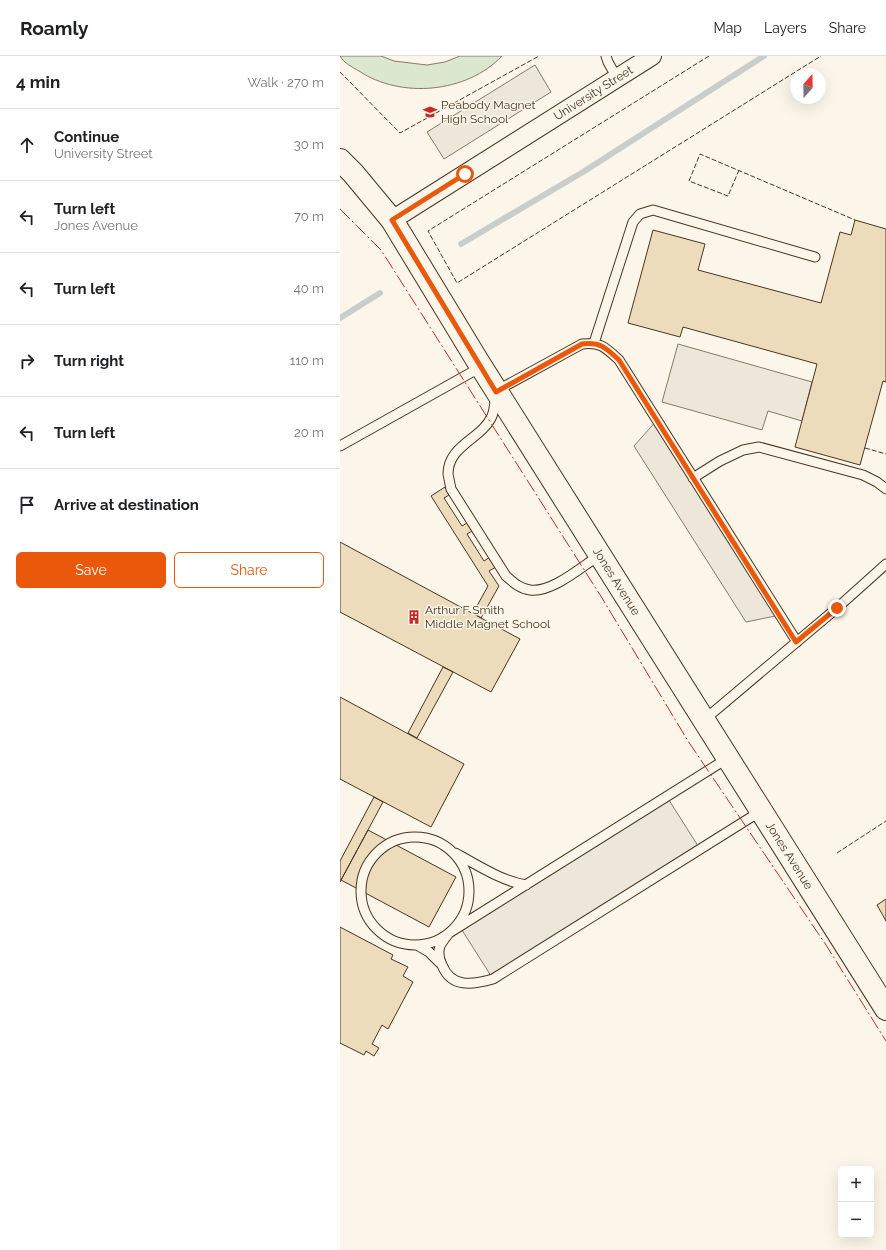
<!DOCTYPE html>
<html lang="en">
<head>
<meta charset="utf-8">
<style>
	:root { --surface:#fff; --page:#f2f2f2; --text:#202124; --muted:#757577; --line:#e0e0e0; --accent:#ea580c }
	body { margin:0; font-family:Raleway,sans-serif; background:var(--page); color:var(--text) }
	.controls { position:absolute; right:12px; bottom:12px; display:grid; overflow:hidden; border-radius:6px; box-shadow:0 4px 16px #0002 }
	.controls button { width:36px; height:36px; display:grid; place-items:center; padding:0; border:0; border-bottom:1px solid var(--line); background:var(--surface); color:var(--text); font:20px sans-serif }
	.compass { position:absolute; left:450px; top:12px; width:36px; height:36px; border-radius:50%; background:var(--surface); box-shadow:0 4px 16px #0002; rotate:20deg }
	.stop { position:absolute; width:12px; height:12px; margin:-9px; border:3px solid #ea580c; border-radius:50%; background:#fff }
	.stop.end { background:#ea580c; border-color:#fff; box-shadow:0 1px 4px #0008 }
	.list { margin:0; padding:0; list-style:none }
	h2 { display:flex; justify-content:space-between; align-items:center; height:52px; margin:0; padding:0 16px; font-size:17px }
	h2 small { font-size:13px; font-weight:400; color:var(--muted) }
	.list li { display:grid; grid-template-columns:26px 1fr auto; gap:12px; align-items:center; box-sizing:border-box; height:72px; padding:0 16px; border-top:1px solid var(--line) }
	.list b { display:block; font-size:15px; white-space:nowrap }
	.list p { margin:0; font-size:13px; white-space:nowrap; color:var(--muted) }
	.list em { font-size:13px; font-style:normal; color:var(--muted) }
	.actions { display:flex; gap:8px; padding:12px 16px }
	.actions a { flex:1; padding:9px 0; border:1px solid var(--accent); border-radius:6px; text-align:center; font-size:14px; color:var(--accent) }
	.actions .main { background:var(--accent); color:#fff }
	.icon { flex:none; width:22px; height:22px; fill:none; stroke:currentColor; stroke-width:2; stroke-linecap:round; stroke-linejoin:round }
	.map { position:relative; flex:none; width:546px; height:1194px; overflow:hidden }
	header { display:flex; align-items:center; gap:24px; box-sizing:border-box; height:56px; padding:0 20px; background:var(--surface); border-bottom:1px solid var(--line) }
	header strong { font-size:19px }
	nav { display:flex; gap:22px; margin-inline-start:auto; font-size:14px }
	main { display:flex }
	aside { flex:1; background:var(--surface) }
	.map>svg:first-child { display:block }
</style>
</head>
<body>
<header>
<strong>Roamly</strong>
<nav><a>Map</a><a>Layers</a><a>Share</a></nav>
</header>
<main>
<aside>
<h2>4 min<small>Walk · 270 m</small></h2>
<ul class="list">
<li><svg class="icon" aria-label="ahead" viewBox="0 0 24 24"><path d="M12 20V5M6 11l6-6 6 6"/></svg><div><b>Continue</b><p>University Street</p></div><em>30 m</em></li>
<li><svg class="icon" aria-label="left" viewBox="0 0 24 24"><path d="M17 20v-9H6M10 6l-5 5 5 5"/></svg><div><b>Turn left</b><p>Jones Avenue</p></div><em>70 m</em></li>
<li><svg class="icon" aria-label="left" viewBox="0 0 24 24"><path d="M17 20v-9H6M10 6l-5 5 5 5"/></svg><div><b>Turn left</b></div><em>40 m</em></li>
<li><svg class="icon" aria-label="right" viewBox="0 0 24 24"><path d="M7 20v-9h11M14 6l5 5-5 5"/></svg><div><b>Turn right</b></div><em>110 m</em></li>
<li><svg class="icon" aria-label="left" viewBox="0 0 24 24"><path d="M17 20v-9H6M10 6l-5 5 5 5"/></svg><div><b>Turn left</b></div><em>20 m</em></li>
<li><svg class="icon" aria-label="arrive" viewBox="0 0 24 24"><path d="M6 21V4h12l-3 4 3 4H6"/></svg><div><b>Arrive at destination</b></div></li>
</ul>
<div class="actions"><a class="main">Save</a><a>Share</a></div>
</aside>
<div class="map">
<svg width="546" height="1194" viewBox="0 0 546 1194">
	<rect width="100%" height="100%" fill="#fbf6e9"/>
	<path fill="#dce7d0" stroke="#887966" d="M0 0H41L54 5 87 9 105 6 120 0H162C127 37 61 43 19 15 12 11 4 7 0 0Z"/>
	<path fill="#ede7d9" stroke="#887966" d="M195 9 211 36 104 103 87 76Z
		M338 288 472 326 462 365 428 355 422 374 322 346Z
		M317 364 440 559 406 566 294 390Z
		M327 741 360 793 153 923 120 871Z"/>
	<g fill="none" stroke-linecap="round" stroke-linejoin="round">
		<path stroke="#c9cecd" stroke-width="6" d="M121 188 243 116 424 0
			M0 262 40 237"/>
	</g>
	<path fill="#ecdcbc" stroke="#4a3520" d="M515 164 546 173V326L543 325 520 409 455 391 477 308 343 271 340 281 288 267 313 174 365 188 358 214 481 247 500 176 511 179Z
		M105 431 109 439 104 442 122 470 127 467 132 475 127 478 144 505 150 501 156 511 149 515 159 530 141 562 133 557 148 530 91 440Z
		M0 486 180 583 151 636 0 556Z
		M103 611 113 616 77 682 68 677Z
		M0 641 124 708 91 771 0 723Z
		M34 741 43 746 0 826V805Z
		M28 774 116 821 89 871 1 824Z
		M546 843V865L537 849Z
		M0 871 53 899 51 903 68 911 63 920 73 926 48 973 42 969 32 988 39 992 34 1000 26 995 24 999 0 987Z"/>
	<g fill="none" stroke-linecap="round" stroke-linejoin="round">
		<defs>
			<path id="service" d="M266 0 268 6 277 22
				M254 287 293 166 300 158 313 154 475 201
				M0 390 141 311
				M353 422 380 405 403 394 419 391 523 419 537 426 546 433
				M260 499C241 511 212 537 190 534 180 533 173 526 166 520L111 433C110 428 109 423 108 418 108 389 142 383 152 360 155 353 155 343 156 335L242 288C261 286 265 291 279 304L457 586
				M364 664 497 552 546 508
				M388 702 109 877C106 881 102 886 100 890 98 896 99 903 102 909 111 932 132 929 153 923L421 755
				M21 835a54 54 0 1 1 108 0a54 54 0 1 1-108 0Z
				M115 797C138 809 161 825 186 829
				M77 889 89 896 100 907"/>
			<g id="minor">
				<path id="s1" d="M52 164 312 0"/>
			</g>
			<g id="tertiary">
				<path id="s2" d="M0 104 13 117 52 164 137 304 546 953"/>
			</g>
		</defs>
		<use href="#service" stroke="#4a3520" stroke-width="11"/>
		<use href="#minor" stroke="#4a3520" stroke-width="20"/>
		<use href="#tertiary" stroke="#4a3520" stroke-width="24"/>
		<use href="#service" stroke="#fbf6e9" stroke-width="9"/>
		<use href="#minor" stroke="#fbf6e9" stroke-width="18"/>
		<use href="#tertiary" stroke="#fbf6e9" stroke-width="22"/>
		<path stroke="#4a3520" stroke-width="1" stroke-dasharray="5 2" stroke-linecap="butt" d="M369 0 88 175 117 227 481 0
			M0 16 60 77 199 0
			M399 114 388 140 349 125 360 98 515 164
			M525 392 546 398
			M497 797 546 765"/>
		<path stroke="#c62828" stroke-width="1" stroke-dasharray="14 3 2 3" stroke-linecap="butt" d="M0 153 41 194 262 542 348 685 486 889 546 985"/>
	</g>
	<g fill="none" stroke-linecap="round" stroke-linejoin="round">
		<path stroke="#ea580c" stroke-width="5" d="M125 118 52 164 156 336 242 288C261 286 265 291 279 304L456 586 497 552"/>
	</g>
	<defs>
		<symbol id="school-bare" viewBox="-9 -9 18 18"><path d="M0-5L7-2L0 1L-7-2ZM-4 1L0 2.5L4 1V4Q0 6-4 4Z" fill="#c62828" stroke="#fbf6e9" stroke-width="2.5" paint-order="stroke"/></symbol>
		<symbol id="building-bare" viewBox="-9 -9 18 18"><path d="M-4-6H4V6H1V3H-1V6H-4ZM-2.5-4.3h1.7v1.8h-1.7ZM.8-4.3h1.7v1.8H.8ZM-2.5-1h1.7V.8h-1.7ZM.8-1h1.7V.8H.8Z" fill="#c62828" stroke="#fbf6e9" stroke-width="2.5" paint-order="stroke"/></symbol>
	</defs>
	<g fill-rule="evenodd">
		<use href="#school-bare" x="80" y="46" width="20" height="20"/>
		<use href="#building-bare" x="64" y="551" width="20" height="20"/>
	</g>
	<g text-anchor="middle" stroke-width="3" stroke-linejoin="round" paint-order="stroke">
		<g font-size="12" fill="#4a3520" stroke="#fbf6e9">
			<text dy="4" stroke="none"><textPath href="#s1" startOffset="238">University Street</textPath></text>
			<text dy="4" stroke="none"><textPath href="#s2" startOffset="505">Jones Avenue</textPath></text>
			<text dy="4" stroke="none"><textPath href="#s2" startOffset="829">Jones Avenue</textPath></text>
		</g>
		<g font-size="12" fill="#4a3520" stroke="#fbf6e9" text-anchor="start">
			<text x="101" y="53">Peabody Magnet<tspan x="101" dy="14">High School</tspan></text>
			<text x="85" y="558">Arthur F Smith<tspan x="85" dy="14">Middle Magnet School</tspan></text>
		</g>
	</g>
</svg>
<div class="controls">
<button>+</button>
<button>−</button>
</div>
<svg class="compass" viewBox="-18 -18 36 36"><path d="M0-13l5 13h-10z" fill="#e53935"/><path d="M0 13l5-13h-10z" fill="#757577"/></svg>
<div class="stop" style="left:125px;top:118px"></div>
<div class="stop end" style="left:497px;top:552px"></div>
</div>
</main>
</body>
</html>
